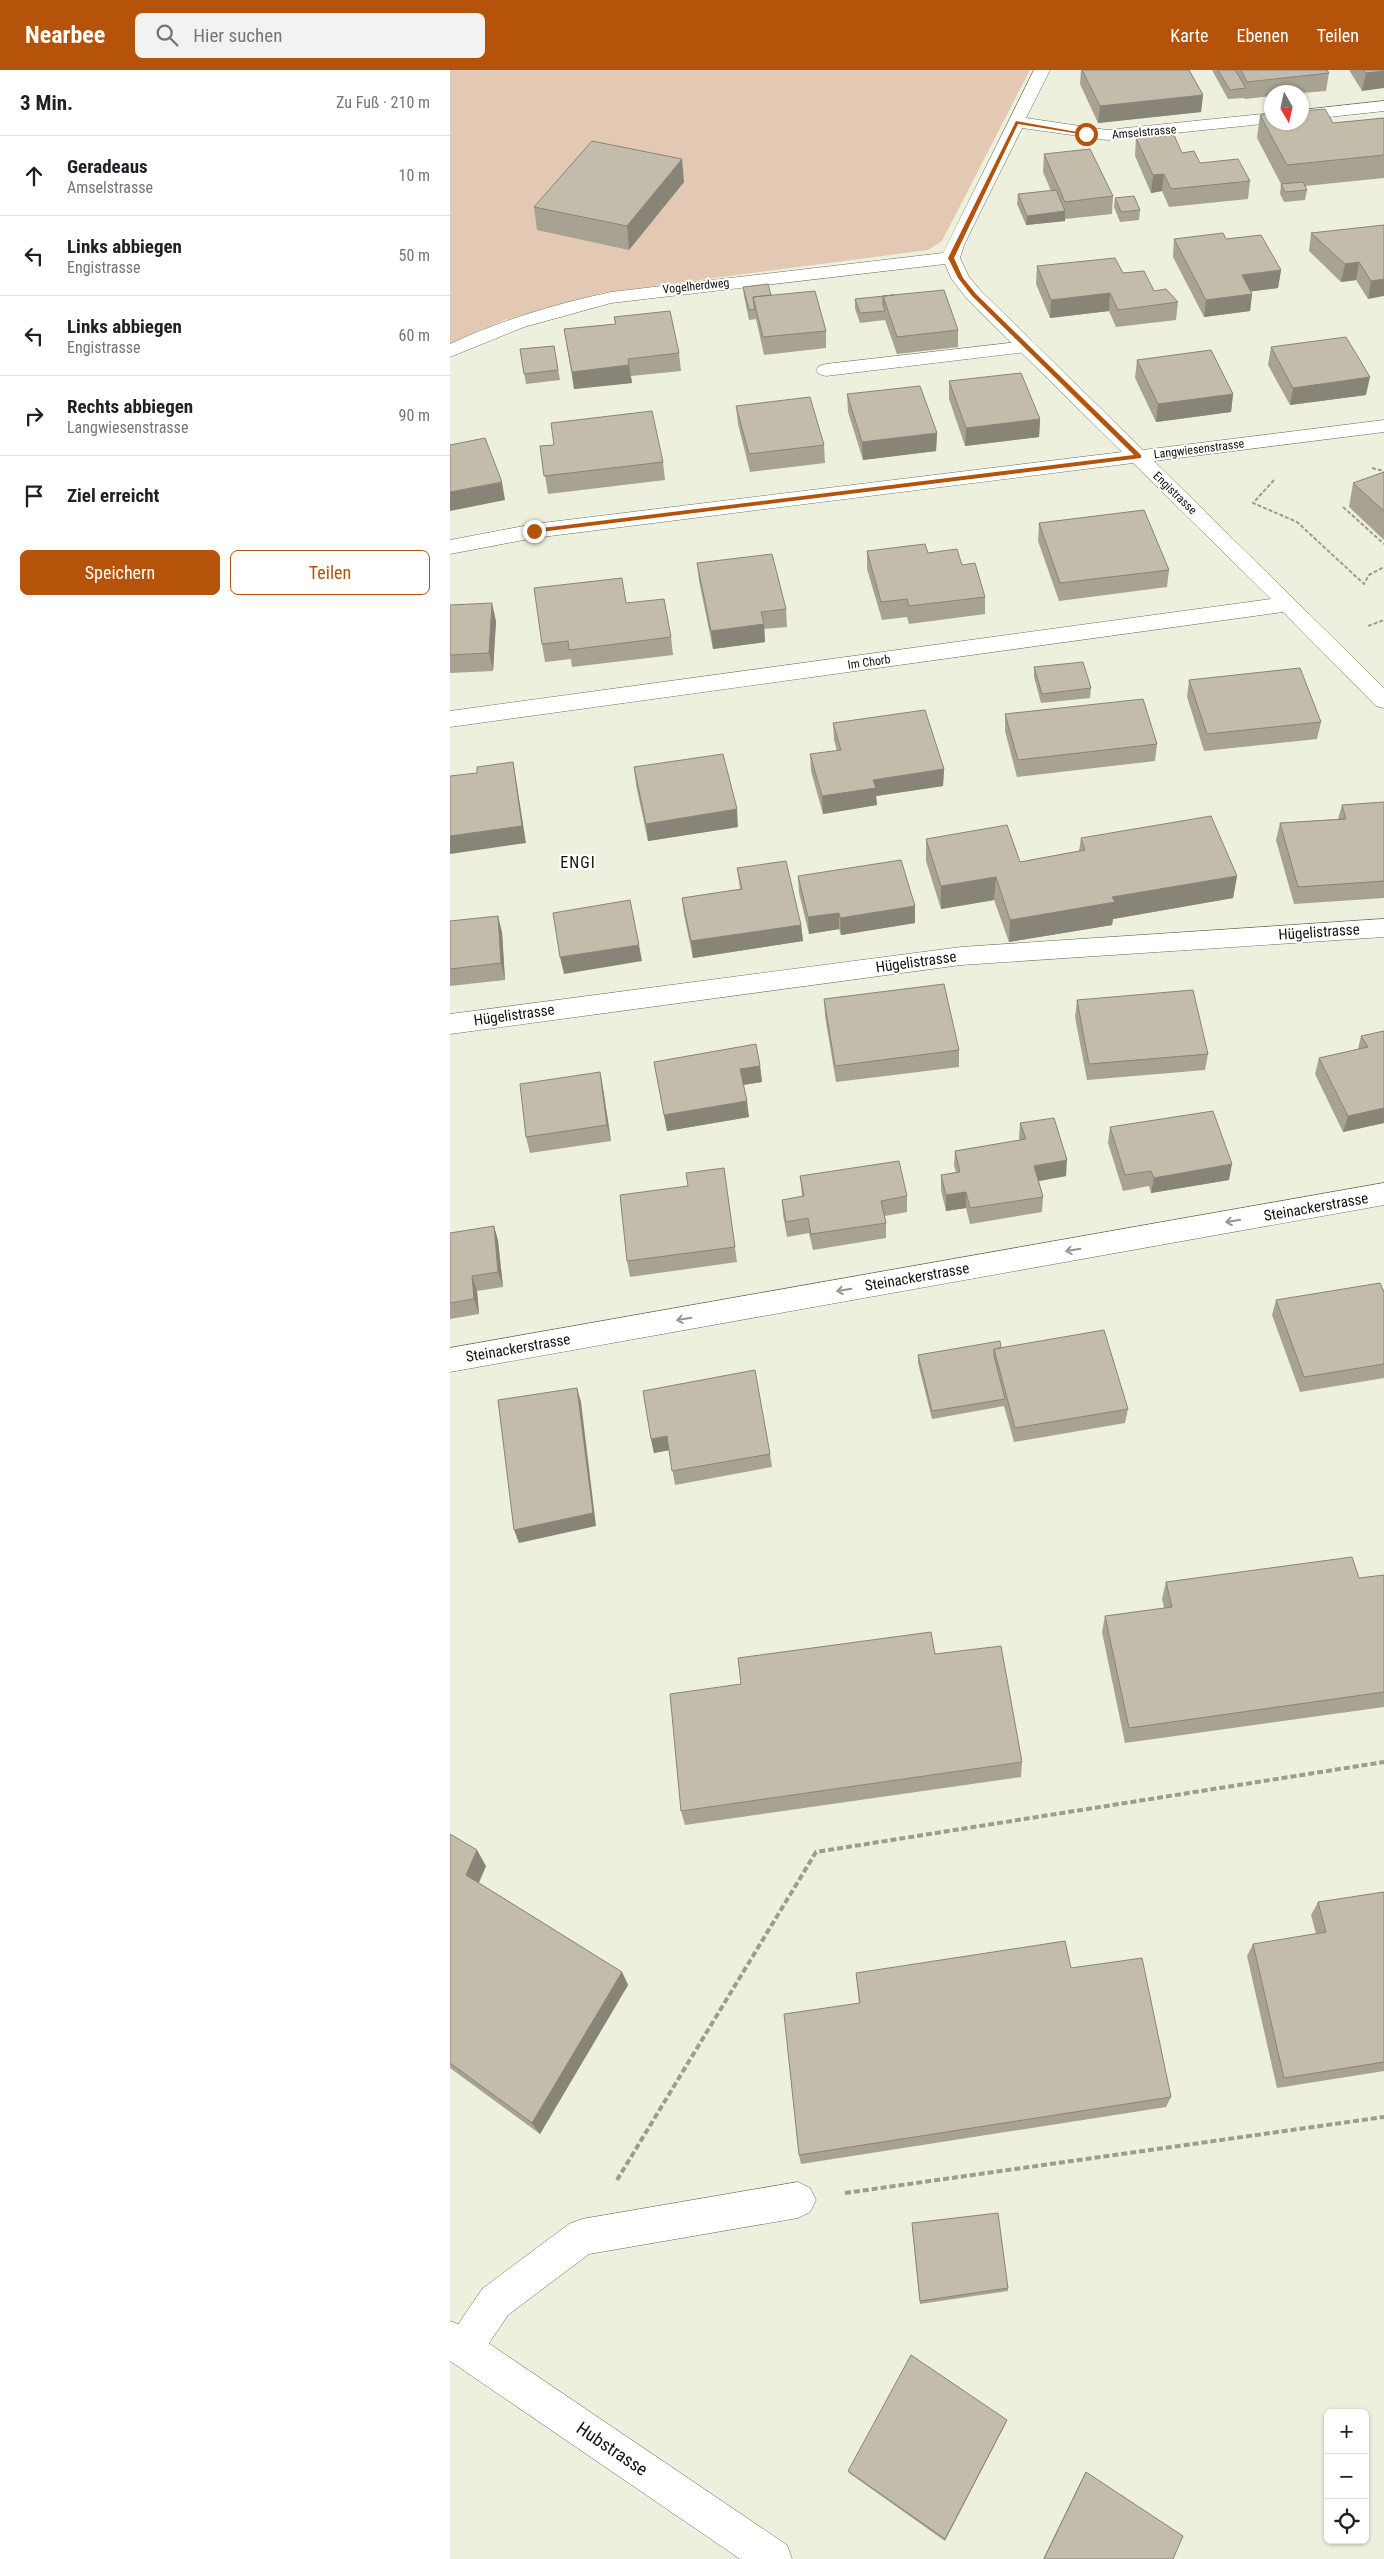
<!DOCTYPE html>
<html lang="de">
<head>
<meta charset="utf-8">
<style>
	:root { --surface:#fff; --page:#f2f2f2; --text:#202124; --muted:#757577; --line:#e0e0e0; --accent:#b45309 }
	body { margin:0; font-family:"Roboto Condensed",sans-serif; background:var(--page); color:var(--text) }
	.controls { position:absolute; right:15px; bottom:15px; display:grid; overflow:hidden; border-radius:8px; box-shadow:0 1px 4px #0004 }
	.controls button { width:45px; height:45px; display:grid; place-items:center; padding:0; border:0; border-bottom:1px solid var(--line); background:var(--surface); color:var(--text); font:25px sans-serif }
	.compass { position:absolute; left:814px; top:15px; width:45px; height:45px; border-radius:50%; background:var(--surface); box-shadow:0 1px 4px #0004; rotate:171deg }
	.stop { position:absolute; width:15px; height:15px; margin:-11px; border:4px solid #b45309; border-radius:50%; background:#fff }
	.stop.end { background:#b45309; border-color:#fff; box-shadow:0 1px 5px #0008 }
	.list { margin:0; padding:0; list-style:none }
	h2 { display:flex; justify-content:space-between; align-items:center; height:65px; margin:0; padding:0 20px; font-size:21px }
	h2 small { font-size:16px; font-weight:400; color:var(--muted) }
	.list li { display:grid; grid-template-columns:32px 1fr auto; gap:15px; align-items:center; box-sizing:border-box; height:80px; padding:0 20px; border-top:1px solid var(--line) }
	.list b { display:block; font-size:19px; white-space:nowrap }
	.list p { margin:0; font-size:16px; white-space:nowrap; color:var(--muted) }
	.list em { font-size:16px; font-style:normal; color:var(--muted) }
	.actions { display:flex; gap:10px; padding:15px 20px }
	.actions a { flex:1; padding:11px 0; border:1px solid var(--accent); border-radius:8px; text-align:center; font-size:18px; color:var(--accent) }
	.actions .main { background:var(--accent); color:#fff }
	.icon { flex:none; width:28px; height:28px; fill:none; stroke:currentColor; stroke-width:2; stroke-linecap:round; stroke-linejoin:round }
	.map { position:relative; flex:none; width:934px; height:2489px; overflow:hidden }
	header { display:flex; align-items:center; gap:30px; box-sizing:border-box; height:70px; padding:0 25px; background:var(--accent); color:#fff }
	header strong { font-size:24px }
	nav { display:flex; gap:28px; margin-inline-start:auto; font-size:18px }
	.search { width:350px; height:45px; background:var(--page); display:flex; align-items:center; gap:12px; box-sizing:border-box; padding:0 18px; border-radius:8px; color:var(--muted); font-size:19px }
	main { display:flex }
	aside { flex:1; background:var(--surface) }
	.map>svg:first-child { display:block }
</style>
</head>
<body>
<header>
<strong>Nearbee</strong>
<div class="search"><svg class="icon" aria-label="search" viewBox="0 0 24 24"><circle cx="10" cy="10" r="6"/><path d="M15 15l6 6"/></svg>Hier suchen</div>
<nav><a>Karte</a><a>Ebenen</a><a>Teilen</a></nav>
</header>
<main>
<aside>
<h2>3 Min.<small>Zu Fuß · 210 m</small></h2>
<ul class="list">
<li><svg class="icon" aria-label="ahead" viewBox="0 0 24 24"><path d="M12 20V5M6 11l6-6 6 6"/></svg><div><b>Geradeaus</b><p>Amselstrasse</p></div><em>10 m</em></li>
<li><svg class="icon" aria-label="left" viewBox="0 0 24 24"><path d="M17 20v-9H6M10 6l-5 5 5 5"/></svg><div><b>Links abbiegen</b><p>Engistrasse</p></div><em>50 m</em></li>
<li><svg class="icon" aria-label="left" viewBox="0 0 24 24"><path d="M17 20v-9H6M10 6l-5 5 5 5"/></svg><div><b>Links abbiegen</b><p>Engistrasse</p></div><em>60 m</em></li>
<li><svg class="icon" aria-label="right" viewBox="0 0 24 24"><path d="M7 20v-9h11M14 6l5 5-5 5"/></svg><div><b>Rechts abbiegen</b><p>Langwiesenstrasse</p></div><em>90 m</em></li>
<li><svg class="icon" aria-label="arrive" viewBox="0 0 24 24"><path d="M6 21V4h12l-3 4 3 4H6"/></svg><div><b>Ziel erreicht</b></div></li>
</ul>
<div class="actions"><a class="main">Speichern</a><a>Teilen</a></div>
</aside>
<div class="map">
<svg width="934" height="2489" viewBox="0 0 934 2489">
	<rect width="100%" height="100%" fill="#edf0dd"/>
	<path fill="#e3c9b4" d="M0 0H580L492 171 478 180 151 223 55 250 0 274Z"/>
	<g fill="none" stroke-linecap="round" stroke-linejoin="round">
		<defs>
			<path id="lane" d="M577 271 584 273 587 277 584 281 376 306 369 304 366 300 369 296 376 294Z
				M348 2112 360 2118 366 2130 360 2142 348 2148 139 2184 58 2245 27 2291 14 2296 1 2291V2265L32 2219 119 2154 132 2149Z"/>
			<path id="street" d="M584 0H600L576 48 657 60 822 43V52H824L822 53 657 70 572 58 514 175 510 188 519 207 531 221 693 380 934 350V362L704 391 934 618V638L926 636 833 542 0 657V641L821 529 683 393 84 468 0 484V470L84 454 672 382 517 229 501 208 495 194 161 233 74 257 0 287V274C52 250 105 234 161 222L493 183Z
				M934 31V41L852 50V40Z
				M934 849V867L511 895 0 964V944L511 877Z
				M934 1113V1135L0 1302V1278Z"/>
			<path id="secondary" d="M0 2251 13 2256 337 2475 342 2489H290L0 2291Z"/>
		</defs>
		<use href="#lane" stroke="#6b6d5d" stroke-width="1"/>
		<use href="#street" stroke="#6b6d5d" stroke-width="1"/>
		<use href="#secondary" stroke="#6b6d5d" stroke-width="1"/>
		<path stroke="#9b9d8f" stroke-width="2" stroke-dasharray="4 2" stroke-linecap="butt" d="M922 398 934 401
			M824 410 803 433 847 452 914 514 919 505 934 497
			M893 437 934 474
			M918 556 934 550"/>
		<path stroke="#9b9d8f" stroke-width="4" stroke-dasharray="6 3" stroke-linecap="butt" d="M167 2110 366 1782 934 1692
			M395 2123 934 2047"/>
		<use href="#lane" fill="#fff" fill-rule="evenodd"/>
		<use href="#street" fill="#fff" fill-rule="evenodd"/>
		<use href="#secondary" fill="#fff" fill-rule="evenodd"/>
	</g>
	<path fill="#a8a293" d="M631 0H739L753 25 751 42 648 53 630 14Z
		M762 0H877L879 3 876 21 852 23V22H822V26L795 29 794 28 778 29Z
		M899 0H934L912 21Z
		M810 45 883 53 934 48V108L855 116 857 120 855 130 834 132 830 124 831 114 807 68Z
		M686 68 732 83 750 93 800 111 798 129 719 137 712 121 701 123 685 86Z
		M594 84 663 126 662 144 615 149V151L576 155 567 134 568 124 601 121 593 102Z
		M234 112 179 180 87 160 84 137Z
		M665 128 690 140 689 150 670 152 664 137Z
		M934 155 918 229 906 210 891 212 859 181 861 163Z
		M724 169H776L831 200 828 218 801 221 802 224 800 241 754 247 723 187Z
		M587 196 673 203 704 221 728 232 726 250 666 257 659 241 600 248 586 214Z
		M293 217 321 225 376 261V278L314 285 306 249 299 250 294 226Z
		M444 225 508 260V277L447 284 435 250 410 253 405 239V229Z
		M164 247 229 283 231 301 181 306 182 313 124 319 114 259 165 254Z
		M104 276 110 310 76 314 70 279Z
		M821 277 916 325 840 335 818 295Z
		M687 290 783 324 781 342 706 352 685 308Z
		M499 311 590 349 589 367 515 376 499 329Z
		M397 324 487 363 486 381 413 390 398 342Z
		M286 336 374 375 375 393 300 402 288 354Z
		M104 375 213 392 215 410 98 424 90 376Z
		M934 402V470L899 437 903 413Z
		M589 453 719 500 717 517 609 531 588 471Z
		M417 481 478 483 512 495 535 527V544L459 554 457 547 432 550 417 499Z
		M247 493 336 539 337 557 314 559 315 572 263 579 249 511Z
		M176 533 221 567 223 585 122 597 121 589 95 592 92 574Z
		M0 535 46 551 43 601 0 603Z
		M584 597 641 618 640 628 591 633 584 607Z
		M739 610 871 652 867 669 754 681 737 627Z
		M555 644 707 674 705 691 567 707 555 661Z
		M383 653 494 699 493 716 426 726 427 735 373 744 361 701 360 684 387 681 384 670Z
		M184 697 288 757 198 771 186 715Z
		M934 732V828L844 834 826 770 830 753 888 749 892 735Z
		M631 768 787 806 783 828 663 849 662 855 559 872 544 830 491 839 476 791V769L570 792 629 781Z
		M287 798 351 855 353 871 243 888 234 845 232 828 290 819Z
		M348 806 465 836V853L391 865 389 859 359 864 349 823Z
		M0 851 52 862 55 910 0 916Z
		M374 929 509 980V997L386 1012 375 946Z
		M627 930 758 984 755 1000 637 1010 625 947Z
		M934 961V1053L893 1062 865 1004 869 988 908 979 911 966Z
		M204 992 310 996 312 1012 293 1015 299 1047 217 1061Z
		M150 1002 153 1018 161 1071 80 1083 76 1067Z
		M570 1053 616 1106 589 1111 593 1127 592 1142 520 1154 516 1138 496 1141 491 1120V1105L506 1102 504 1096 505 1081 570 1070 569 1068Z
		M660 1057 779 1110 701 1123 699 1116 673 1121 658 1073Z
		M274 1098 287 1192 180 1207 177 1191 238 1116Z
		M350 1106 457 1126V1142L435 1146 436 1153V1168L363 1180 359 1163 337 1167 333 1145 332 1130 352 1126Z
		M44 1156 48 1171 53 1217 27 1221 29 1244 0 1249V1163Z
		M934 1222V1308L850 1322 822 1245 826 1230Z
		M551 1278 678 1339 675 1353 564 1372 554 1336 482 1349 468 1293V1285Z
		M201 1369 320 1384 322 1397 225 1415 219 1380 204 1383Z
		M934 1505V1637L675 1673 652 1562 655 1546 714 1538 712 1529 716 1512 909 1508Z
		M572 1692 571 1707 235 1755 231 1741Z
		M0 1764 36 1796 29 1813 172 1902 178 1915 90 2064 0 1998Z
		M934 1822V2001L827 2018 797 1886 803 1874 866 1864 861 1845 868 1832Z
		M621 1898 721 2027 716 2037 351 2094 349 2085 409 1934 406 1903Z
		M462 2157 558 2218V2221L470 2234Z
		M556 2353 495 2471 399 2403 398 2401Z
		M636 2402 723 2489H593L634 2405Z"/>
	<path fill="#888478" d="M934 1V18L912 21 916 3Z
		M753 25 751 42 648 53 650 36Z
		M232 89 234 112 179 180 177 156Z
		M714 104 712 121 701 123 703 105Z
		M615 141V151L576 155 577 146Z
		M909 192 906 210 891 212 895 194Z
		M831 200 828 218 790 223 792 205Z
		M934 209V226L918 229 921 211Z
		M660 223 659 241 600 248 601 230Z
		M802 224 800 241 754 247 756 230Z
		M179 295 182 313 124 319 122 302Z
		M920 307 916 325 840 335 843 318Z
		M783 324 781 342 706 352 708 334Z
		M590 349 589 367 515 376 516 358Z
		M487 363 486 381 413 390 412 372Z
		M52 412 55 430 0 441V422Z
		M42 533 46 551 43 601 39 583Z
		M314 554 315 572 263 579 261 561Z
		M63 692 66 709 76 773 0 784V766Z
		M494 699 493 716 426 726 427 735 373 744 372 726 423 710Z
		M287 739 288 757 198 771 196 754Z
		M787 806 783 828 663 849 662 855 559 872 560 850 662 827Z
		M546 807 544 830 491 839V816Z
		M465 836V853L391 865 390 848Z
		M389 843V859L359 864 358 847Z
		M48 846 52 862 55 910 51 893Z
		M351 855 353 871 243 888 241 871Z
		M189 875 192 891 114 904 110 887Z
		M310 996 312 1012 292 1015 290 999Z
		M150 1002 153 1018 161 1071 157 1055Z
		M297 1031 299 1047 217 1061 214 1045Z
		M934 1038V1053L893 1062 898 1046Z
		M617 1090 616 1106 583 1112 584 1096Z
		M782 1094 779 1110 701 1123 704 1108Z
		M516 1122V1138L496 1141V1125Z
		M44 1156 48 1171 53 1217 48 1202Z
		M22 1206 27 1221 29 1244 24 1229Z
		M127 1318 131 1332 146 1456 69 1473 64 1460Z
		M217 1366 220 1380 204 1383 201 1369Z
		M27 1780 36 1796 25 1820 16 1805Z
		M172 1902 178 1915 90 2064 82 2053Z"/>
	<path fill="#c3bcab" stroke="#888478" d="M632 0H739L753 25 650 36Z
		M768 0H785L796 18 780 20Z
		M791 0H877L879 3 797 12Z
		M913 0H934V1L916 3Z
		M875 39 883 53 934 48V85L837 95 810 45 822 44V52H852V41Z
		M724 65 732 83 744 81 750 93 788 89 800 111 721 119 714 104 703 105 686 68Z
		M142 71 232 89 177 156 84 137Z
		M640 79 663 126 615 132 594 84Z
		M853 112 857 120 835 122 831 114Z
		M606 120 615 141 577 146 568 124Z
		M684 126 690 140 671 142 665 128Z
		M934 155V209L921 211 909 192 895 194 861 163Z
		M773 163 776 169 811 165 831 200 792 205 802 224 756 230 724 169Z
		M665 188 673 203 694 201 704 221 716 219 728 232 668 240 660 223 601 230 587 196Z
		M318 214 321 225 303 227 304 235 305 239 299 240 293 217Z
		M494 220 508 260 447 267 433 226Z
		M365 221 376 261 313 267 303 227Z
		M444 225 433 226V235L435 241 410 243 405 229Z
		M220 241 229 283 178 289 179 295 122 302 114 259 166 254 164 247Z
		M896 267 920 307 843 318 821 277Z
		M104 276 108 300 74 304 70 279Z
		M761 280 783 324 708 334 687 290Z
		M571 303 590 349 516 358 499 311Z
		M470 316 487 363 412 372 397 324Z
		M360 327 374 375 299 384 286 336Z
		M202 341 213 392 94 406 90 376 104 375 101 353Z
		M35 368 52 412 0 422V375Z
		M934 402V441L903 413Z
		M694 440 719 500 610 513 589 453Z
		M475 474 478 483 507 479 512 495 525 493 535 527 459 536 457 529 431 532 417 481Z
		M322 484 336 539 311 542 314 554 261 561 247 493Z
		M172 508 176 533 214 529 221 567 119 580 118 571 92 574 84 518Z
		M42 533 39 583 0 585V535Z
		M633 592 641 618 592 624 584 597Z
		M850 598 871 652 757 664 739 610Z
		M693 629 707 674 568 690 555 644Z
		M475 640 494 699 423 710 426 718 372 726 360 684 391 680 383 653Z
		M273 684 287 739 196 754 184 697Z
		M63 692 72 756 0 766V706L27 703V697Z
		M934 732V811L848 817 830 753 896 749 892 735Z
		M761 746 787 806 662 827 665 832 560 850 546 807 491 816 476 769 557 755 570 792 635 780 631 768Z
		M451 790 465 836 390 848 389 843 358 847 348 806Z
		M336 791 351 855 241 871 232 828 292 819 287 798Z
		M180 830 189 875 110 887 103 843Z
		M48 846 51 893 0 899V851Z
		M494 914 509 980 385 996 374 929Z
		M743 920 758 984 639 994 627 930Z
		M934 961V1038L898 1046 869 988 918 977 911 966Z
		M306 974 310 996 290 999 297 1031 214 1045 204 992Z
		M150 1002 157 1055 76 1067 70 1014Z
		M763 1041 782 1094 704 1108 701 1101 675 1105 660 1057Z
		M604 1048 617 1090 584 1096 593 1127 520 1138 516 1122 496 1125 491 1105 510 1102 505 1081 576 1069 570 1053Z
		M449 1091 457 1126 431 1131 436 1153 361 1164 358 1148 336 1152 332 1130 354 1126 350 1106Z
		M274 1098 285 1177 177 1191 170 1125 238 1116 236 1103Z
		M44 1156 48 1202 22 1206 24 1229 0 1233V1163Z
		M930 1213 934 1222V1294L854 1307 826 1230Z
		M654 1260 678 1339 565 1358 544 1279Z
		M550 1271 551 1278 544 1279V1286L555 1329 482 1341 468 1285Z
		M305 1300 320 1384 222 1401 217 1366 201 1369 193 1321Z
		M127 1318 143 1443 64 1460 48 1330Z
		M902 1487 909 1508 934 1505V1622L679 1658 655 1546 722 1537 716 1512Z
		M481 1562 485 1584 551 1576 572 1692 231 1741 220 1624 291 1614 288 1588Z
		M0 1764 27 1780 16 1805 172 1902 82 2053 0 1993Z
		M934 1822V1992L834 2008 803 1874 876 1862 868 1832Z
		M615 1871 621 1898 692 1888 721 2027 349 2085 334 1944 410 1933 406 1903Z
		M548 2143 558 2218 470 2231 462 2153Z
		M461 2285 557 2350 495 2469 398 2401Z
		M636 2402 733 2466 723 2489H594Z"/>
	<defs><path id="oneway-shaft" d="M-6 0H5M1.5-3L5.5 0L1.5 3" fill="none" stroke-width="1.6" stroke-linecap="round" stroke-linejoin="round" transform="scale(1.25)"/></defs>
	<g stroke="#959592">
		<use href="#oneway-shaft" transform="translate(783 1151) rotate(170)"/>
		<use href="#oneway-shaft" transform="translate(623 1180) rotate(170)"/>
		<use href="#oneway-shaft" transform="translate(394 1220) rotate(170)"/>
		<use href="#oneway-shaft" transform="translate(234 1249) rotate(170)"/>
	</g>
	<path fill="#b45309" d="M566 51 638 64 636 65 568 54 504 188 513 208 526 224 691 385V388L82 463 84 459 684 385 522 226 508 208 498 188Z"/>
	<g text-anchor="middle" stroke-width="4" stroke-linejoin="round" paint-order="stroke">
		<g font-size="12" fill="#13130d" stroke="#fff">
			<text transform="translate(694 62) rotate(-5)" y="4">Amselstrasse</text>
			<text transform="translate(246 216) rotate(-6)" y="4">Vogelherdweg</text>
			<text transform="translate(749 379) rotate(-7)" y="4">Langwiesenstrasse</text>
			<text transform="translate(725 423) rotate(44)" y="4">Engistrasse</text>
			<text transform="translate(419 592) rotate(-8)" y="4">Im Chorb</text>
		</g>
		<g font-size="15" fill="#13130d" stroke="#fff">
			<text transform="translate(869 862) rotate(-4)" y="5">Hügelistrasse</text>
			<text transform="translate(466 892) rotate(-8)" y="5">Hügelistrasse</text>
			<text transform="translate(64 945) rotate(-8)" y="5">Hügelistrasse</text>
			<text transform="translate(866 1137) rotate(-10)" y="5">Steinackerstrasse</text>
			<text transform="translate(467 1207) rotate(-10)" y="5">Steinackerstrasse</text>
			<text transform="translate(68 1278) rotate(-10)" y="5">Steinackerstrasse</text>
		</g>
		<g font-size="16" letter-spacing="1" fill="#13130d" stroke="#fff">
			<text x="128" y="798">ENGI</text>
		</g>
		<g font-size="18" fill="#13130d" stroke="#fff">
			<text transform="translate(162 2379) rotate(34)" y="6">Hubstrasse</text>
		</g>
	</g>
</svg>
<div class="controls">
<button>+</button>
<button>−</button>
<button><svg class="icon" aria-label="locate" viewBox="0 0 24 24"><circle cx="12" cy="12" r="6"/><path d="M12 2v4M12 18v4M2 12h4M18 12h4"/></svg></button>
</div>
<svg class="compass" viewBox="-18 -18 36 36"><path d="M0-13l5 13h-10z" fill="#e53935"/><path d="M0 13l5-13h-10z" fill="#757577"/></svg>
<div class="stop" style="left:636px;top:64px"></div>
<div class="stop end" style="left:84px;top:461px"></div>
</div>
</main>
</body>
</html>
